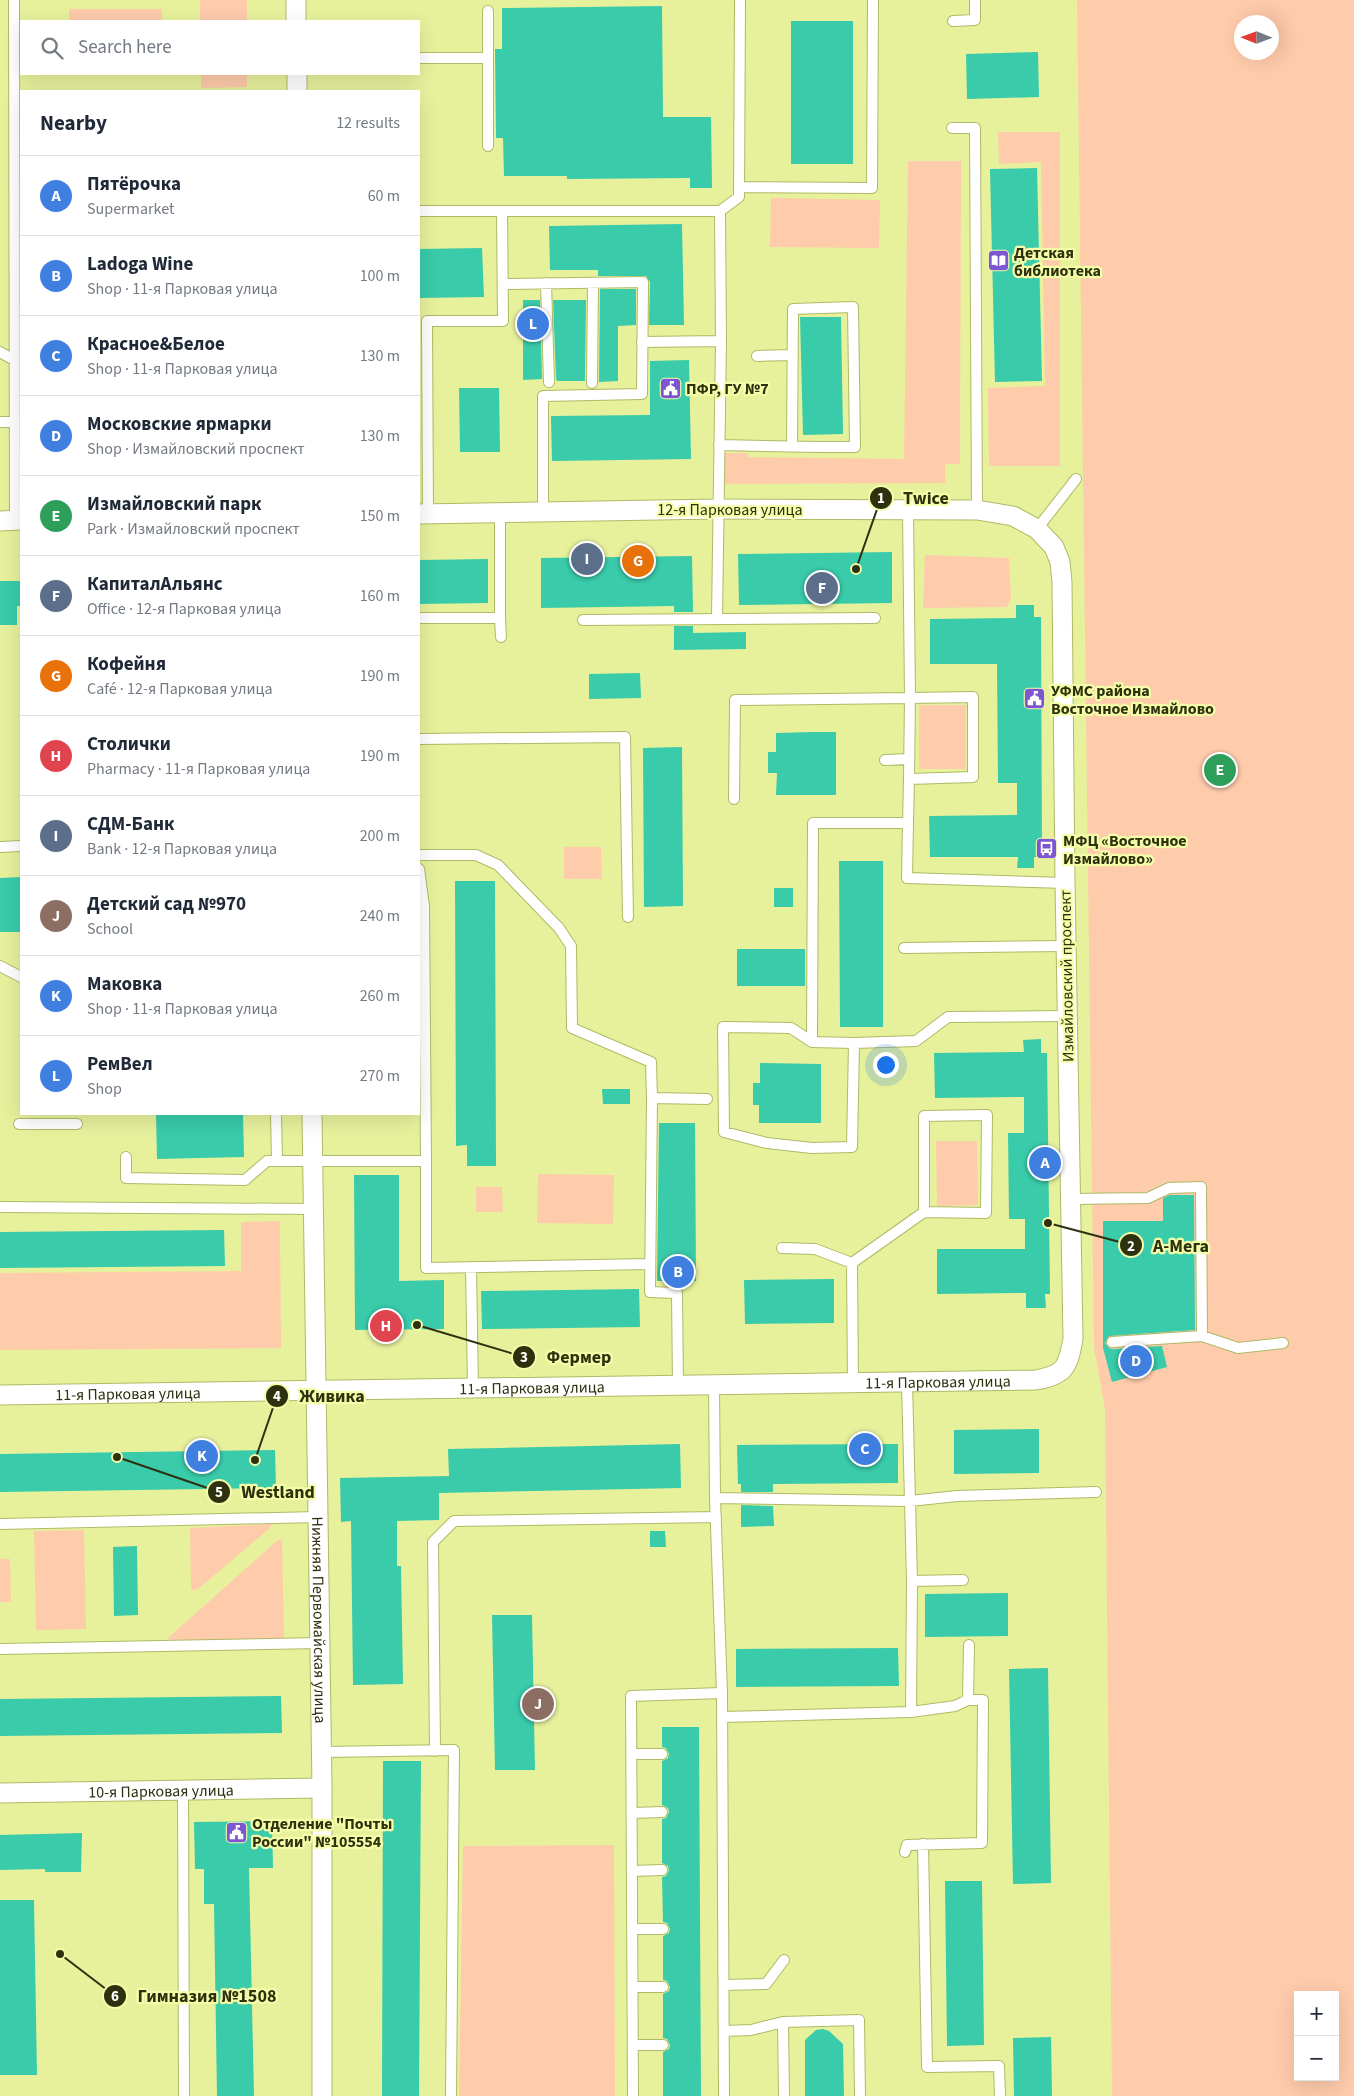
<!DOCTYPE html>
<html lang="en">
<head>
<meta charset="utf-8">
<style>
	:root { --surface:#fff; --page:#f2f2f3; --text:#1f2937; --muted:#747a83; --line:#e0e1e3; --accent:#ea580c }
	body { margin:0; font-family:"Source Sans 3",sans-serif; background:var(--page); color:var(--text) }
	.controls { position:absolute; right:15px; bottom:15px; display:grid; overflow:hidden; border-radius:0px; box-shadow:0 5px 20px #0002 }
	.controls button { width:45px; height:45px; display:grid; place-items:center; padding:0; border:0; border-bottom:1px solid var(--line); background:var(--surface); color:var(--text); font:25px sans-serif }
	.compass { position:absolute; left:1234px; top:15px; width:45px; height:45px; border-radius:50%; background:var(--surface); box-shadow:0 5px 20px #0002; rotate:271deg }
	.you { position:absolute; left:885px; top:1064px; width:18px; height:18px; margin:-12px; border:4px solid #fff; border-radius:50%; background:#1a73e8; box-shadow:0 0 0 8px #1a73e833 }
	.badge { display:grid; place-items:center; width:32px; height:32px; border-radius:50%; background:var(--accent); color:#fff; font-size:16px; font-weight:700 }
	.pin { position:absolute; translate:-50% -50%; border:2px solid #fff; box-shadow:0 1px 5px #0006 }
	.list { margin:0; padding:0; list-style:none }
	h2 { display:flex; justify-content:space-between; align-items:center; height:65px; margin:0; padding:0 20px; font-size:21px }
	h2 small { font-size:16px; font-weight:400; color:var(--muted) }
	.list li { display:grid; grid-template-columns:32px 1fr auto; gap:15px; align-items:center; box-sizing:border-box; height:80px; padding:0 20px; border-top:1px solid var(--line) }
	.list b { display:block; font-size:19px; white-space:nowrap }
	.list p { margin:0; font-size:16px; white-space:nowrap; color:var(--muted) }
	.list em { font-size:16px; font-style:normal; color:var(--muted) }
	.icon { flex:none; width:28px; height:28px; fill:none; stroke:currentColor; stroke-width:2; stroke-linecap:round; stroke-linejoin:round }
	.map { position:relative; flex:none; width:1354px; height:2096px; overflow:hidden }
	.search { position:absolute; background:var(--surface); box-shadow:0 5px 20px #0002; left:20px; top:20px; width:400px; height:55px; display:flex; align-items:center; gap:12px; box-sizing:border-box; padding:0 18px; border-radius:0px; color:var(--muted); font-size:19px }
	.panel { position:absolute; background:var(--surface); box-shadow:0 5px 20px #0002; left:20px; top:90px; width:400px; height:1025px; border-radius:0px }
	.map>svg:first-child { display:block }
</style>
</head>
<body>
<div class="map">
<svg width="1354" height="2096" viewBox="0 0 1354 2096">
	<rect width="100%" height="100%" fill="#e7f19c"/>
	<path fill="#fecbab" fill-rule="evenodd" d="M200 0H247V21H200Z
		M1077 0H1354V2096H1112L1105 1409 1094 1348ZM1242 22H1272V52H1242ZM1298 1995H1335V2077H1298Z
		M69 9H162V21H69Z
		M201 74H247V87L201 88Z
		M998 132H1060V466H989L988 388 1045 386 1041 162 999 164Z
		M908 161H961L960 464H945V483L723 484 724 453H747L748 457 904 459Z
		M771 198 880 200 879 248 770 247Z
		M925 555 1009 558 1011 599 1007 607 923 608Z
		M919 705H966V769H919Z
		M564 847H601L602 879H564Z
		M936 1141H977L978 1205 937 1206Z
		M538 1174 614 1175 613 1224 537 1223Z
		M476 1187H502L503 1212H476Z
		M280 1221 281 1348 0 1350V1273L241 1271V1222Z
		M271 1524 270 1528 198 1589 191 1590 190 1528Z
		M84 1530 86 1629 36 1630 34 1531Z
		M278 1540H282L284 1639 171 1642 168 1638Z
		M0 1559H10L11 1602H0Z
		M614 1845 615 2096H459L463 1846Z"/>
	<path fill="#39cbaa" d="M662 6 663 117H711L712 188H690V178L567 179V176H504L503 138H496L495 49H502V8Z
		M791 21H853V164H791Z
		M1038 52 1039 97 967 99 966 54Z
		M1037 168 1042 381 995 382 990 169Z
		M682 224 684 325H649L650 282 646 276H598V270H550L549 226Z
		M482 248 484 297 419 298V249Z
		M600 289H636V325L618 326V381L599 382Z
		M523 300H540L542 379 523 380Z
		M553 300H586L585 381H557L556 379Z
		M800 317H841L843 434 803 435Z
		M689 360 691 459 552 461 551 416 650 415V361Z
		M459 388H499L500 452H460Z
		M892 552V603L739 605 738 554Z
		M692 556 693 612H674V606L541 608V558Z
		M488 559V603L419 604V560Z
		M0 581H21V606H17V625H0Z
		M1016 605H1034V617H1041L1042 857H1034V868H1017L1018 857H930L929 816 1017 815V783H998L997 664H930V619L1016 618Z
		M674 626H693V633L746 632V649L674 650Z
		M640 673 641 698 589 699V674Z
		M813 732H836V795H776L777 773H768V752H776V733Z
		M682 747 683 906 644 907 643 748Z
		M839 861H883V1027H840Z
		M21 877V932H0V878Z
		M455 881H495L496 1166H467V1145L456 1146Z
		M774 888H793V907H774Z
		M737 949H805V986H737Z
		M1041 1039V1053H1047L1050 1294H1045L1046 1308H1026V1293L937 1294V1249H1025V1219H1009L1008 1133H1024V1097L935 1098 934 1053 1024 1052 1023 1040Z
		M760 1063 821 1064V1123H759V1105H753V1083H760Z
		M602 1089H630V1104H603Z
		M156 1114H243L244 1157 157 1159Z
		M659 1123H695L696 1281H657Z
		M354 1175H399V1281L444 1280V1329L355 1330Z
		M1170 1195H1194L1195 1330 1109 1336 1105 1343 1109 1348 1112 1349 1162 1346 1167 1367 1112 1382 1103 1348V1221H1163V1198Z
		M224 1230 225 1266 0 1268V1232Z
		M834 1279V1323L745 1324 744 1280Z
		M639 1289 640 1327 482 1329 481 1291Z
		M1039 1429V1473L954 1474V1430Z
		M680 1444 681 1488 439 1493V1520L397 1521V1566H401L403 1684 353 1685 351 1521 341 1522 340 1478 449 1476 448 1449Z
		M898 1444V1483L773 1484V1492H741V1484H738L737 1445Z
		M275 1450 276 1488 0 1492V1454Z
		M741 1505 773 1506 774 1526 741 1527Z
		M650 1531H665L666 1547H650Z
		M137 1546 138 1615 114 1616 113 1547Z
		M1008 1593V1636L925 1637V1594Z
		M492 1615H532L535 1770H495Z
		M898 1648 899 1686 736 1687V1649Z
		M1048 1668 1051 1883 1013 1884 1009 1669Z
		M281 1696 282 1733 0 1736V1699Z
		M662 1727H699L701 2096H663V2052L669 2049 670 2045 667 2039 663 2038V1994L669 1991 670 1987 667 1981 663 1980V1936L669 1933 670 1929 667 1923 663 1922 662 1877 666 1876 669 1870 668 1866 662 1863V1819L666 1818 669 1812 668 1808 662 1805V1761L668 1758 669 1754 666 1748 662 1747Z
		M383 1761H421L419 2096H382Z
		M272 1821 273 1868H249L254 2096H217L214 1904H204V1869H195L194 1822Z
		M82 1833 81 1872H45V1869L0 1870V1835Z
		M945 1881H982L984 2045 947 2046Z
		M0 1900H34L37 2075H0Z
		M823 2029 829 2031 843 2044 844 2096H805V2040L816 2030Z
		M1051 2037 1052 2096H1014L1013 2038Z"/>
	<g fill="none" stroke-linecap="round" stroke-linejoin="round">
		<defs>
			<path id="lane" d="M14 0 15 520
				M953 21 975 20V0
				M419 58H488V146
				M488 58V11
				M952 128H975L977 510
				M739 187 872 188 873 1
				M419 211H720
				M546 283 549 382
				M503 284 643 282 642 394 543 396V511
				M642 342 721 341
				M0 352 14 360
				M757 356 793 355
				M592 383 593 283
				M0 422H15
				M719 445C764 446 810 447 855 447L853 307 793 309 792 446
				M428 514 427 321H503L502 211
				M1037 529 1076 479
				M419 618H500V512
				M500 618 501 637
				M717 618 721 341 720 211 739 197 740 0
				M583 620 875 618
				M419 739 625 737 628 917
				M885 760 909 759
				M734 799 735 700 910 698 909 779 973 777V697L910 698 908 509
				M908 823 909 779
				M0 847 21 846
				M419 855H476L498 865 559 928 571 946 572 1028 651 1062 652 1098
				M419 869 424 906
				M419 906H424L426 1161
				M904 948 1066 946
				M0 966 21 977
				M812 1042 813 823H908L907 878 1065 883
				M854 1043 812 1042 791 1028 723 1027 724 1132 767 1143 812 1148 852 1147 854 1043 916 1041 948 1017 1067 1016
				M276 1114 277 1161
				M19 1124H77
				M126 1157V1178L245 1180 267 1161H426V1268L649 1264
				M1070 1199 1148 1198 1169 1188 1201 1187 1202 1336
				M0 1207 314 1209
				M782 1248 815 1249 852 1263
				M471 1267 473 1388
				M1112 1342 1202 1336 1238 1348 1283 1343
				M853 1384 852 1263 924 1212 986 1213 987 1115 924 1116V1212
				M714 1385 715 1498 722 1693 724 2096
				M678 1386 677 1293 650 1292 652 1098 707 1099
				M715 1498 910 1501 957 1496 1096 1492
				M0 1524 318 1517
				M912 1581 963 1580
				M0 1649 320 1643
				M968 1700 969 1645
				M722 1717 911 1712
				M435 1751 433 1542 454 1521 716 1517
				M322 1752 454 1750 451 2096
				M632 1754H662
				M183 1790 184 2096
				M632 1813 662 1812
				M923 1844 927 2067 999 2066 1000 2096
				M905 1852 907 1845 982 1843 983 1700H968L955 1706 911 1712 912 1581 907 1382
				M632 1871 662 1870
				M632 1929H663
				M724 1985 766 1984 784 1960
				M633 1987H663
				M783 2022 784 2096
				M724 2031 751 2030 783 2022 859 2020 860 2096
				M633 2045H663
				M633 2096 631 1696 722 1693"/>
			<g id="street">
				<path d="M296 0V21"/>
				<path d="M297 74V91"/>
				<path d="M0 521 21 520"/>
				<path id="s1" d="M312 1114 322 1788V2096"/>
				<path id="s2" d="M0 1395 1036 1380C1065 1375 1068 1367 1073 1339L1065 883 1062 582 1060 562 1054 547 1037 529 1013 516 977 510 718 509 419 514"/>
				<path id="s3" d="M0 1793 322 1788"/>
			</g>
		</defs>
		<use href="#lane" stroke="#b0b965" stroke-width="12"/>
		<use href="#street" stroke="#b0b965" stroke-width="21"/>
		<use href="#lane" stroke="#fff" stroke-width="10"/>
		<use href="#street" stroke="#fff" stroke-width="19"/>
	</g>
	<defs>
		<symbol id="library-square" viewBox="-11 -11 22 22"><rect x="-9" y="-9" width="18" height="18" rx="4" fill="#7d57d1" stroke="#f4fea9"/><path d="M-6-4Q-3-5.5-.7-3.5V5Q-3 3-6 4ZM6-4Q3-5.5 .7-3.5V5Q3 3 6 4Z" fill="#fff"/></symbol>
		<symbol id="civic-square" viewBox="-11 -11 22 22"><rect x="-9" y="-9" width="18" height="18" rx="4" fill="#7d57d1" stroke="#f4fea9"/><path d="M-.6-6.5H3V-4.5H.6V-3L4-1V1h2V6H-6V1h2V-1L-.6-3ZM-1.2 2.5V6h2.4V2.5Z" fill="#fff"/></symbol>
		<symbol id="bus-square" viewBox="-11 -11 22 22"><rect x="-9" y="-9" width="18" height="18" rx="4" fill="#7d57d1" stroke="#f4fea9"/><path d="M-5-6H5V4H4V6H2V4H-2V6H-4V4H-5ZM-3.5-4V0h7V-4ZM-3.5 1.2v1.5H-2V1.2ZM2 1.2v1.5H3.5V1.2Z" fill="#fff"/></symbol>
	</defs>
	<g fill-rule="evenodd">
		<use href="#library-square" x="986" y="248" width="25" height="25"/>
		<use href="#civic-square" x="658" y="376" width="25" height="25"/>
		<use href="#civic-square" x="1022" y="686" width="25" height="25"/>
		<use href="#bus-square" x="1034" y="836" width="25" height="25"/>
		<use href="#civic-square" x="224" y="1820" width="25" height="25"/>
	</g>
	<g text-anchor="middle" stroke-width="4.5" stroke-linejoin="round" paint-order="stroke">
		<g font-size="16" font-weight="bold" fill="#2e310e" stroke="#f4fea9" text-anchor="start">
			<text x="1014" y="258">Детская<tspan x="1014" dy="18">библиотека</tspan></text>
			<text x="686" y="394">ПФР, ГУ №7</text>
			<text x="1051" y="696">УФМС района<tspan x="1051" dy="18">Восточное Измайлово</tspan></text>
			<text x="1063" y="846">МФЦ «Восточное<tspan x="1063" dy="18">Измайлово»</tspan></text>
			<text x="252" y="1829">Отделение "Почты<tspan x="252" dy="18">России" №105554</tspan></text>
		</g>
		<g font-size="16" fill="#2e310e" stroke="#f4fea9">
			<text x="730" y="515">12-я Парковая улица</text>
			<text transform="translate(1066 976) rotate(-91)" y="6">Измайловский проспект</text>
			<text dy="6" stroke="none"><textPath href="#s2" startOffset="938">11-я Парковая улица</textPath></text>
			<text dy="6" stroke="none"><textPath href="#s2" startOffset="532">11-я Парковая улица</textPath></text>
			<text dy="6" stroke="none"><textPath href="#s2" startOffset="128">11-я Парковая улица</textPath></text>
			<text dy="6" stroke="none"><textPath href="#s1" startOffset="506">Нижняя Первомайская улица</textPath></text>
			<text dy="6" stroke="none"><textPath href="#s3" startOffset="161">10-я Парковая улица</textPath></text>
		</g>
	</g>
	<path fill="none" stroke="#2e310e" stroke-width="2" d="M856 569L881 498M1048 1223L1131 1245M417 1325L524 1357M255 1460L277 1396M117 1457L219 1492M60 1954L115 1996"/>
	<g fill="#2e310e" stroke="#f4fea9" stroke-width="2">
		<circle cx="856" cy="569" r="5"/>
		<circle cx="1048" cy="1223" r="5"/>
		<circle cx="417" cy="1325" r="5"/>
		<circle cx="255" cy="1460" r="5"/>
		<circle cx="117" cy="1457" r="5"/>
		<circle cx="60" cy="1954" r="5"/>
		<circle cx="881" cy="498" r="12"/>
		<circle cx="1131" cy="1245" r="12"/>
		<circle cx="524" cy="1357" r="12"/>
		<circle cx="277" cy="1396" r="12"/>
		<circle cx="219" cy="1492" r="12"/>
		<circle cx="115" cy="1996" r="12"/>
	</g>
	<g font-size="15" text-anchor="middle" font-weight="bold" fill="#fff">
		<text x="881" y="503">1</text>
		<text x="1131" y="1251">2</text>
		<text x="524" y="1362">3</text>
		<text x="277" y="1401">4</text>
		<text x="219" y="1497">5</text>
		<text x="115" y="2001">6</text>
	</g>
	<g font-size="18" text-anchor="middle" font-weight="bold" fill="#2e310e" stroke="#f4fea9" stroke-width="4.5" stroke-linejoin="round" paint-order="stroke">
		<text x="926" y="504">Twice</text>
		<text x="1181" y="1252">А-Мега</text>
		<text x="579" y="1363">Фермер</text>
		<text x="332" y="1402">Живика</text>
		<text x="278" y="1498">Westland</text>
		<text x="207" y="2002">Гимназия №1508</text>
	</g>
</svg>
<div class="controls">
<button>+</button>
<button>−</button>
</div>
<svg class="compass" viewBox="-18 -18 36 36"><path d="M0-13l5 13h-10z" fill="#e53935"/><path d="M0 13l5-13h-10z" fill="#747a83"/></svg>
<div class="you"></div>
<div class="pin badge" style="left:1045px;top:1163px;background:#3f7fe0">A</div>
<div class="pin badge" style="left:678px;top:1272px;background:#3f7fe0">B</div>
<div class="pin badge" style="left:865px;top:1449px;background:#3f7fe0">C</div>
<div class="pin badge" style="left:1136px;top:1361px;background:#3f7fe0">D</div>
<div class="pin badge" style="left:1220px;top:770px;background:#2e9e5b">E</div>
<div class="pin badge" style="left:822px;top:588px;background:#5c6f8a">F</div>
<div class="pin badge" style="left:638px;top:561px;background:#e8710a">G</div>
<div class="pin badge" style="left:386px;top:1326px;background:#e0444e">H</div>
<div class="pin badge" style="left:587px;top:559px;background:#5c6f8a">I</div>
<div class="pin badge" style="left:538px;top:1704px;background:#8d6e63">J</div>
<div class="pin badge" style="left:202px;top:1456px;background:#3f7fe0">K</div>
<div class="pin badge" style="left:533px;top:324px;background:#3f7fe0">L</div>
<div class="search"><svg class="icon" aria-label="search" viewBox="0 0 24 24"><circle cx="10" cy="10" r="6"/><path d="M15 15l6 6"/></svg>Search here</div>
<section class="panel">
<h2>Nearby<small>12 results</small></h2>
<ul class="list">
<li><span class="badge" style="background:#3f7fe0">A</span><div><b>Пятёрочка</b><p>Supermarket</p></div><em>60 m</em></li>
<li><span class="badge" style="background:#3f7fe0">B</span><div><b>Ladoga Wine</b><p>Shop · 11-я Парковая улица</p></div><em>100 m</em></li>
<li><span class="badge" style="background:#3f7fe0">C</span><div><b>Красное&amp;Белое</b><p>Shop · 11-я Парковая улица</p></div><em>130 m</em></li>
<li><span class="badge" style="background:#3f7fe0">D</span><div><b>Московские ярмарки</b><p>Shop · Измайловский проспект</p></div><em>130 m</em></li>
<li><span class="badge" style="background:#2e9e5b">E</span><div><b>Измайловский парк</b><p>Park · Измайловский проспект</p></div><em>150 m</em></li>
<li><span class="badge" style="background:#5c6f8a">F</span><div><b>КапиталАльянс</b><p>Office · 12-я Парковая улица</p></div><em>160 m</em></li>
<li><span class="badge" style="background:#e8710a">G</span><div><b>Кофейня</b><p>Café · 12-я Парковая улица</p></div><em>190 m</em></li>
<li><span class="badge" style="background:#e0444e">H</span><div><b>Столички</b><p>Pharmacy · 11-я Парковая улица</p></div><em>190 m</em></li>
<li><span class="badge" style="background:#5c6f8a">I</span><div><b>СДМ-Банк</b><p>Bank · 12-я Парковая улица</p></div><em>200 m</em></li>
<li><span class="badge" style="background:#8d6e63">J</span><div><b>Детский сад №970</b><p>School</p></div><em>240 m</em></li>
<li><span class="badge" style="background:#3f7fe0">K</span><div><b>Маковка</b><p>Shop · 11-я Парковая улица</p></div><em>260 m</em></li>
<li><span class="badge" style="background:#3f7fe0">L</span><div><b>РемВел</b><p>Shop</p></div><em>270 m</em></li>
</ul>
</section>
</div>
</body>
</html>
